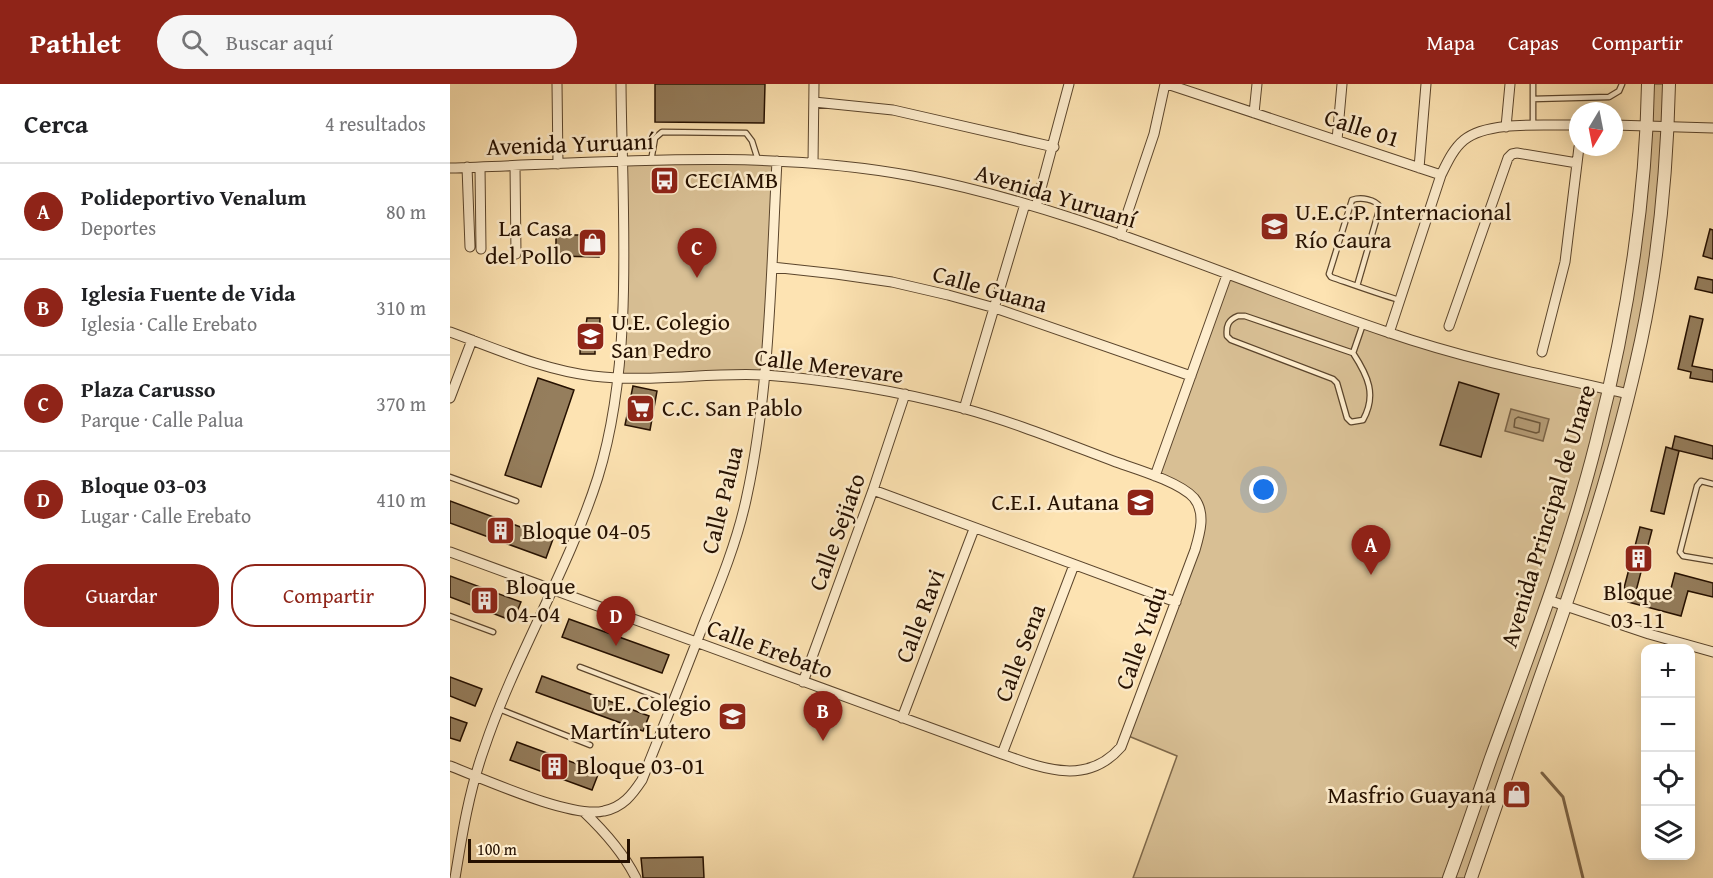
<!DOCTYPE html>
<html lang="es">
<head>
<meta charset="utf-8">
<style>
	:root { --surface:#fff; --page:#f6f6f6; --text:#202124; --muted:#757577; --line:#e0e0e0; --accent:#8f2418 }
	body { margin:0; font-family:"Gentium Book Plus",serif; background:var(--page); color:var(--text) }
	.controls { position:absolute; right:18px; bottom:18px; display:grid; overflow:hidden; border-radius:12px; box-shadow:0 3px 15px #0003 }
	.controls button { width:54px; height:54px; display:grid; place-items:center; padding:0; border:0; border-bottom:2px solid var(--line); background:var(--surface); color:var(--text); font:30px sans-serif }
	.compass { position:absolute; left:1119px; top:18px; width:54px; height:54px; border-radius:50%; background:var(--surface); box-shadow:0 3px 15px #0003; rotate:190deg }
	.scale { position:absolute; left:18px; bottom:15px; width:162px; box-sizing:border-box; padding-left:6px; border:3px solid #251000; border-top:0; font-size:16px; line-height:21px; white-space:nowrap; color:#251000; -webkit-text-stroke:4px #feedcd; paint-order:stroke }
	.you { position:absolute; left:814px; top:406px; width:21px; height:21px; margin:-15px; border:4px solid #fff; border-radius:50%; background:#1a73e8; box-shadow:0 0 0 9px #1a73e833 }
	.badge { display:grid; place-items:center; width:39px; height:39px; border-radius:50%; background:var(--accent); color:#fff; font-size:20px; font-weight:700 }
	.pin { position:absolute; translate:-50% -50px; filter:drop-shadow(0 2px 3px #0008) }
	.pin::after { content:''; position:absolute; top:32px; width:21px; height:18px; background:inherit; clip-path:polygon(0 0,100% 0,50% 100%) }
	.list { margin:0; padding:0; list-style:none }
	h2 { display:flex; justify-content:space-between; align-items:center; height:78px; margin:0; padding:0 24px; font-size:26px }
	h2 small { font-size:20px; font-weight:400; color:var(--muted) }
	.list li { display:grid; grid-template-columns:39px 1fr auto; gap:18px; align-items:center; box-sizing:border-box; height:96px; padding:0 24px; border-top:2px solid var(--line) }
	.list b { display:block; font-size:22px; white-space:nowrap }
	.list p { margin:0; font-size:20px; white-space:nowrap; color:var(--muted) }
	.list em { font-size:20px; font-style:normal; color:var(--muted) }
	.actions { display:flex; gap:12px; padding:18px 24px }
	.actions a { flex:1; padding:14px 0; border:2px solid var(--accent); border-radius:24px; text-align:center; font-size:21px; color:var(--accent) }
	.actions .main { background:var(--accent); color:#fff }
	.icon { flex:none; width:33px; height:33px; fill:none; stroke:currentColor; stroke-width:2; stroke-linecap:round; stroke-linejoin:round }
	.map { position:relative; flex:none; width:1263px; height:794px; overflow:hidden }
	header { display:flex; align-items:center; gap:36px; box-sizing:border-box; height:84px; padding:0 30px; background:var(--accent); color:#fff }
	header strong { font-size:28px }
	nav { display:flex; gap:33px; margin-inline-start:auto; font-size:21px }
	.search { width:420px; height:54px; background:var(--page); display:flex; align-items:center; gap:15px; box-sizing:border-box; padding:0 21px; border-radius:33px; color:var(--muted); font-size:22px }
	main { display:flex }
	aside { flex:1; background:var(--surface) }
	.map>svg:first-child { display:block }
</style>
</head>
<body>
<header>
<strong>Pathlet</strong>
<div class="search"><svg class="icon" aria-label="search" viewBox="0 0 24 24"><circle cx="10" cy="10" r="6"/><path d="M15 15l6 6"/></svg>Buscar aquí</div>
<nav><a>Mapa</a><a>Capas</a><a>Compartir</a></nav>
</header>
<main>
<aside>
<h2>Cerca<small>4 resultados</small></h2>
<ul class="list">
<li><span class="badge">A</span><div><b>Polideportivo Venalum</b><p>Deportes</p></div><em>80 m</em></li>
<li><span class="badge">B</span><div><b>Iglesia Fuente de Vida</b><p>Iglesia · Calle Erebato</p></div><em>310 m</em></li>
<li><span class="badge">C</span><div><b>Plaza Carusso</b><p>Parque · Calle Palua</p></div><em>370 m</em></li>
<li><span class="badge">D</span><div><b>Bloque 03-03</b><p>Lugar · Calle Erebato</p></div><em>410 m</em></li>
</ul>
<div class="actions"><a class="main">Guardar</a><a>Compartir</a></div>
</aside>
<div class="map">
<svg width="1263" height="794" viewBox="0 0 1263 794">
	<rect width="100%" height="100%" fill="#fde3b2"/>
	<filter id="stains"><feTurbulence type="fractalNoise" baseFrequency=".00333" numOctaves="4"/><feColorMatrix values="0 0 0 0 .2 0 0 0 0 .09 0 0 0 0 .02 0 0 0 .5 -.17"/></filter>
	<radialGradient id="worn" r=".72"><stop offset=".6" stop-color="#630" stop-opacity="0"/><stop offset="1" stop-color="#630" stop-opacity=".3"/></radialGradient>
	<path fill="#d8bf94" stroke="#7e684a" stroke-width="1.5" d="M1198 0H1219L1212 112 1176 323 1021 794H683L727 672 676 651 745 466 751 433 742 412 705 392 777 191 939 249 1159 306 1170 252Z
		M327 77 314 291 167 294 172 78Z"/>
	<path fill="#b49b75" stroke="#7b6346" stroke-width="1.5" d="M1061 325 1099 335 1093 357 1055 347Z"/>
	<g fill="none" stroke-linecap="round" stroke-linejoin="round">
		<path stroke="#6c563a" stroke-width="1.5" d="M1068 333 1090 339 1089 348 1086 349 1064 343 1065 335Z"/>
		<path stroke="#7b6346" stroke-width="3" d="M1092 689 1113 713 1133 794"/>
	</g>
	<path fill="#957e5d" stroke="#251000" stroke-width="1.5" d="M205 0H315L314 39 205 38Z
		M1260 145 1263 146V175L1253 172Z
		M106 151H149V173L106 172Z
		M1248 193 1263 196V209L1245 205Z
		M1240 232 1253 235 1242 282 1263 286V298L1240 294 1241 288 1228 285Z
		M137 234H150L149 263H145V270H130L131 241H136Z
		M88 294 124 306 91 403 55 391Z
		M1009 298 1049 310 1031 373 990 361Z
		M183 302 207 307 200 346 175 341Z
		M1225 352 1263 362V375L1222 365Z
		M1216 363 1229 367 1214 430 1201 427Z
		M0 417 103 455 96 474 0 439Z
		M1190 443 1202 446 1186 507 1218 516 1225 489 1263 499V513L1238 507 1231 532 1178 518 1181 506 1174 504Z
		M0 492 71 518 63 537 0 513Z
		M119 535 219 571 212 589 112 553Z
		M92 592 199 632 193 647 86 608Z
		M0 593 32 605 25 622 0 612Z
		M0 633 17 639 10 657 0 654Z
		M67 658 149 688 142 706 60 676Z
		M253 773 254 794H193L191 774Z"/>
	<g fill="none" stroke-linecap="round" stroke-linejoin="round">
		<defs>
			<path id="service" d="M1083 15 1159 13 1169 7 1172 0
				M1083 42V0
				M201 77 205 54 212 48 296 49 302 57 308 76
				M907 202 930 123C925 115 911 113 902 116L879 190 881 193C904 201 926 209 949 216
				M788 232H795L903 269C918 292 927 311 913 336L901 338 897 334 887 299 883 295 781 256 777 252C776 242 778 236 788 232Z
				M903 269 913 240
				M0 393 66 417
				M1263 400 1251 397 1247 402 1230 468 1233 472 1263 477
				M0 532 43 548
				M130 583 222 618
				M49 625 140 661"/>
			<path id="minor" d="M107 0 108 80
				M717 0 991 91
				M364 18 443 26 604 63
				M804 29 807 0
				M1164 41 1263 44
				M1056 43 1060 0
				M887 56 892 0
				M363 79 364 0
				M65 82 66 170
				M17 83 20 163
				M30 83 31 165
				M0 84C152 79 312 64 462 92 626 123 779 195 937 248 1015 275 1098 292 1179 310
				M969 84 976 0
				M586 123 619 0
				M670 151 704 50 715 0
				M322 183 386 190 442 198 498 211 545 224 741 292
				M999 242 1058 74 1062 70 1067 69 1127 79
				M0 248C47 265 93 286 143 292 200 299 258 288 315 291 381 296 448 307 512 324 564 338 615 359 666 378 686 385 730 398 744 414 756 429 750 449 745 466L671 663C637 702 594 685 552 670L0 468
				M939 249 991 91C997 79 1003 65 1014 56 1038 36 1097 42 1128 41
				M1092 268 1115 178 1129 63
				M0 314 22 256
				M514 325 575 120
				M705 392 777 191
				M423 406 726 518
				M1098 516 1199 550 1263 568
				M353 598 423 406 455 310
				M452 634 524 445
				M552 670 624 481
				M0 682C34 695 122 735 154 727 173 723 182 711 192 696 213 643 235 589 255 536 271 497 287 457 296 416 320 308 321 188 327 77
				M134 728C155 748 173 768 186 794
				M5 794C12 751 19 707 34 665 65 572 118 487 148 393 185 274 172 125 171 0"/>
			<path id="tertiary" d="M999 794C1014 754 1027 714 1041 674 1079 570 1119 466 1146 359 1176 242 1196 121 1198 0
				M1021 794C1044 728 1066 662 1089 597 1129 485 1166 373 1191 257 1209 173 1217 86 1219 0"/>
		</defs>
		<use href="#service" stroke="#5b452c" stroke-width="7"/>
		<use href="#minor" stroke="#5b452c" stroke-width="11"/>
		<use href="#tertiary" stroke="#5b452c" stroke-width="14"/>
		<use href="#service" stroke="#feedcd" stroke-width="4.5"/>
		<use href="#minor" stroke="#feedcd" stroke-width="9"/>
		<use href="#tertiary" stroke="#feedcd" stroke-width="12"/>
	</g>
	<defs>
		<symbol id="bus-square" viewBox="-11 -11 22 22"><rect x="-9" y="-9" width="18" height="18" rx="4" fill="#8f2418" stroke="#feedcd"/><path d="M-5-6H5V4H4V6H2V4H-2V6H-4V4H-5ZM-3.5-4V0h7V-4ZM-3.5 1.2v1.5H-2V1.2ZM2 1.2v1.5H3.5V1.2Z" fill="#fff"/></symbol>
		<symbol id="school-square" viewBox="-11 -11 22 22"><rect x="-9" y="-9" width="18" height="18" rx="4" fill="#8f2418" stroke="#feedcd"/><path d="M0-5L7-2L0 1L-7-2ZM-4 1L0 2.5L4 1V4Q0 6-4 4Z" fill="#fff"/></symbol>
		<symbol id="shop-square" viewBox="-11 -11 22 22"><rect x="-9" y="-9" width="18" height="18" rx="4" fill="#8f2418" stroke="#feedcd"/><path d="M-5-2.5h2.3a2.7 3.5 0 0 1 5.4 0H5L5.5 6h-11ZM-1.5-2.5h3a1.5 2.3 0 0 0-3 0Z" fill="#fff"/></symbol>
		<symbol id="supermarket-square" viewBox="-11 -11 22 22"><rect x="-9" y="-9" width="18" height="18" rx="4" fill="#8f2418" stroke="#feedcd"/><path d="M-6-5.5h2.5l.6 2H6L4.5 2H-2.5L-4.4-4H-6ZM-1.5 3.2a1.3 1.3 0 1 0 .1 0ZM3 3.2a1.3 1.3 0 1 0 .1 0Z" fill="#fff"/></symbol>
		<symbol id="building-square" viewBox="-11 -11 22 22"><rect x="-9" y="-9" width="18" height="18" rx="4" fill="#8f2418" stroke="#feedcd"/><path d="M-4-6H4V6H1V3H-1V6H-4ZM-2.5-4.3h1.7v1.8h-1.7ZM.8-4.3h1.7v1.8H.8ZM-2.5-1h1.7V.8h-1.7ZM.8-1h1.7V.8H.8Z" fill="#fff"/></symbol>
	</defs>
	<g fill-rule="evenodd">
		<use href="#bus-square" x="198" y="80" width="33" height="33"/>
		<use href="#school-square" x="808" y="126" width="33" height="33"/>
		<use href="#shop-square" x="126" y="142" width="33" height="33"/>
		<use href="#school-square" x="124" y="236" width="33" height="33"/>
		<use href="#supermarket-square" x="174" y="308" width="33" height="33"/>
		<use href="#school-square" x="674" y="402" width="33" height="33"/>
		<use href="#building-square" x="34" y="430" width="33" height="33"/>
		<use href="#building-square" x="1172" y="458" width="33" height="33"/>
		<use href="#building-square" x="18" y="500" width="33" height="33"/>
		<use href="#school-square" x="266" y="616" width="33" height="33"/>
		<use href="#building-square" x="88" y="666" width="33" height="33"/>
		<use href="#shop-square" x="1050" y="694" width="33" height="33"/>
	</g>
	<g text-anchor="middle" stroke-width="5" stroke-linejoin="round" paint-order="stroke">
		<g font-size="24" fill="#251000" stroke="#feedcd">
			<text transform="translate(912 44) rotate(18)" y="8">Calle 01</text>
			<text transform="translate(120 60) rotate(-2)" y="8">Avenida Yuruaní</text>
			<text transform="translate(606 112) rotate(17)" y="8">Avenida Yuruaní</text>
			<text transform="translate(540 205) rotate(16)" y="8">Calle Guana</text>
			<text transform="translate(379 282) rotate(7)" y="8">Calle Merevare</text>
			<text transform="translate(272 416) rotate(-76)" y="8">Calle Palua</text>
			<text transform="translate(1098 432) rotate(-73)" y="8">Avenida Principal de Unare</text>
			<text transform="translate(387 448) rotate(-70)" y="8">Calle Sejiato</text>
			<text transform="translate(470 532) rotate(-69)" y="8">Calle Ravi</text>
			<text transform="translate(691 554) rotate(-70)" y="8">Calle Yudu</text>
			<text transform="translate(320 565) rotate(20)" y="8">Calle Erebato</text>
			<text transform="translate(570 569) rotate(-69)" y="8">Calle Sena</text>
		</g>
		<g font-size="24" fill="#251000" stroke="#feedcd" text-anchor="start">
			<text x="235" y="104">CECIAMB</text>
			<text x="845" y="136">U.E.C.P. Internacional<tspan x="845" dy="28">Río Caura</tspan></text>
			<text x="122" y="152" text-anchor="end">La Casa<tspan x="122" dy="28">del Pollo</tspan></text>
			<text x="161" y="246">U.E. Colegio<tspan x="161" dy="28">San Pedro</tspan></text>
			<text x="212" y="332">C.C. San Pablo</text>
			<text x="669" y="426" text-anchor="end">C.E.I. Autana</text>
			<text x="72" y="455">Bloque 04-05</text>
			<text x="56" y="510">Bloque<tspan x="56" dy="28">04-04</tspan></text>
			<text x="1188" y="516" text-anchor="middle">Bloque<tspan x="1188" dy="28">03-11</tspan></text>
			<text x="261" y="627" text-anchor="end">U.E. Colegio<tspan x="261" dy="28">Martín Lutero</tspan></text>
			<text x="126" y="690">Bloque 03-01</text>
			<text x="1046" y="719" text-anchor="end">Masfrio Guayana</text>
		</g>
	</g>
	<rect width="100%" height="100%" filter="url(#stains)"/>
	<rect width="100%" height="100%" fill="url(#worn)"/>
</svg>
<div class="controls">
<button>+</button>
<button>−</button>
<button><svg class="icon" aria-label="locate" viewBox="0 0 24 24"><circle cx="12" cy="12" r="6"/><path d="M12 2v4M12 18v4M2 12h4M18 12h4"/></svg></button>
<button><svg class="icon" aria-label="layers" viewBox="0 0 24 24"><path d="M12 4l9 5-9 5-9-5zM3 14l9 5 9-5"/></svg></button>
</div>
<svg class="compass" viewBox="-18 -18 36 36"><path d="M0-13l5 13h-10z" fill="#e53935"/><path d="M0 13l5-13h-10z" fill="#757577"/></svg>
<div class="scale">100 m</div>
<div class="you"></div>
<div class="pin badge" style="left:921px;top:491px">A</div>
<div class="pin badge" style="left:373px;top:657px">B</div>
<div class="pin badge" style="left:247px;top:194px">C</div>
<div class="pin badge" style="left:166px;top:562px">D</div>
</div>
</main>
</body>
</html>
